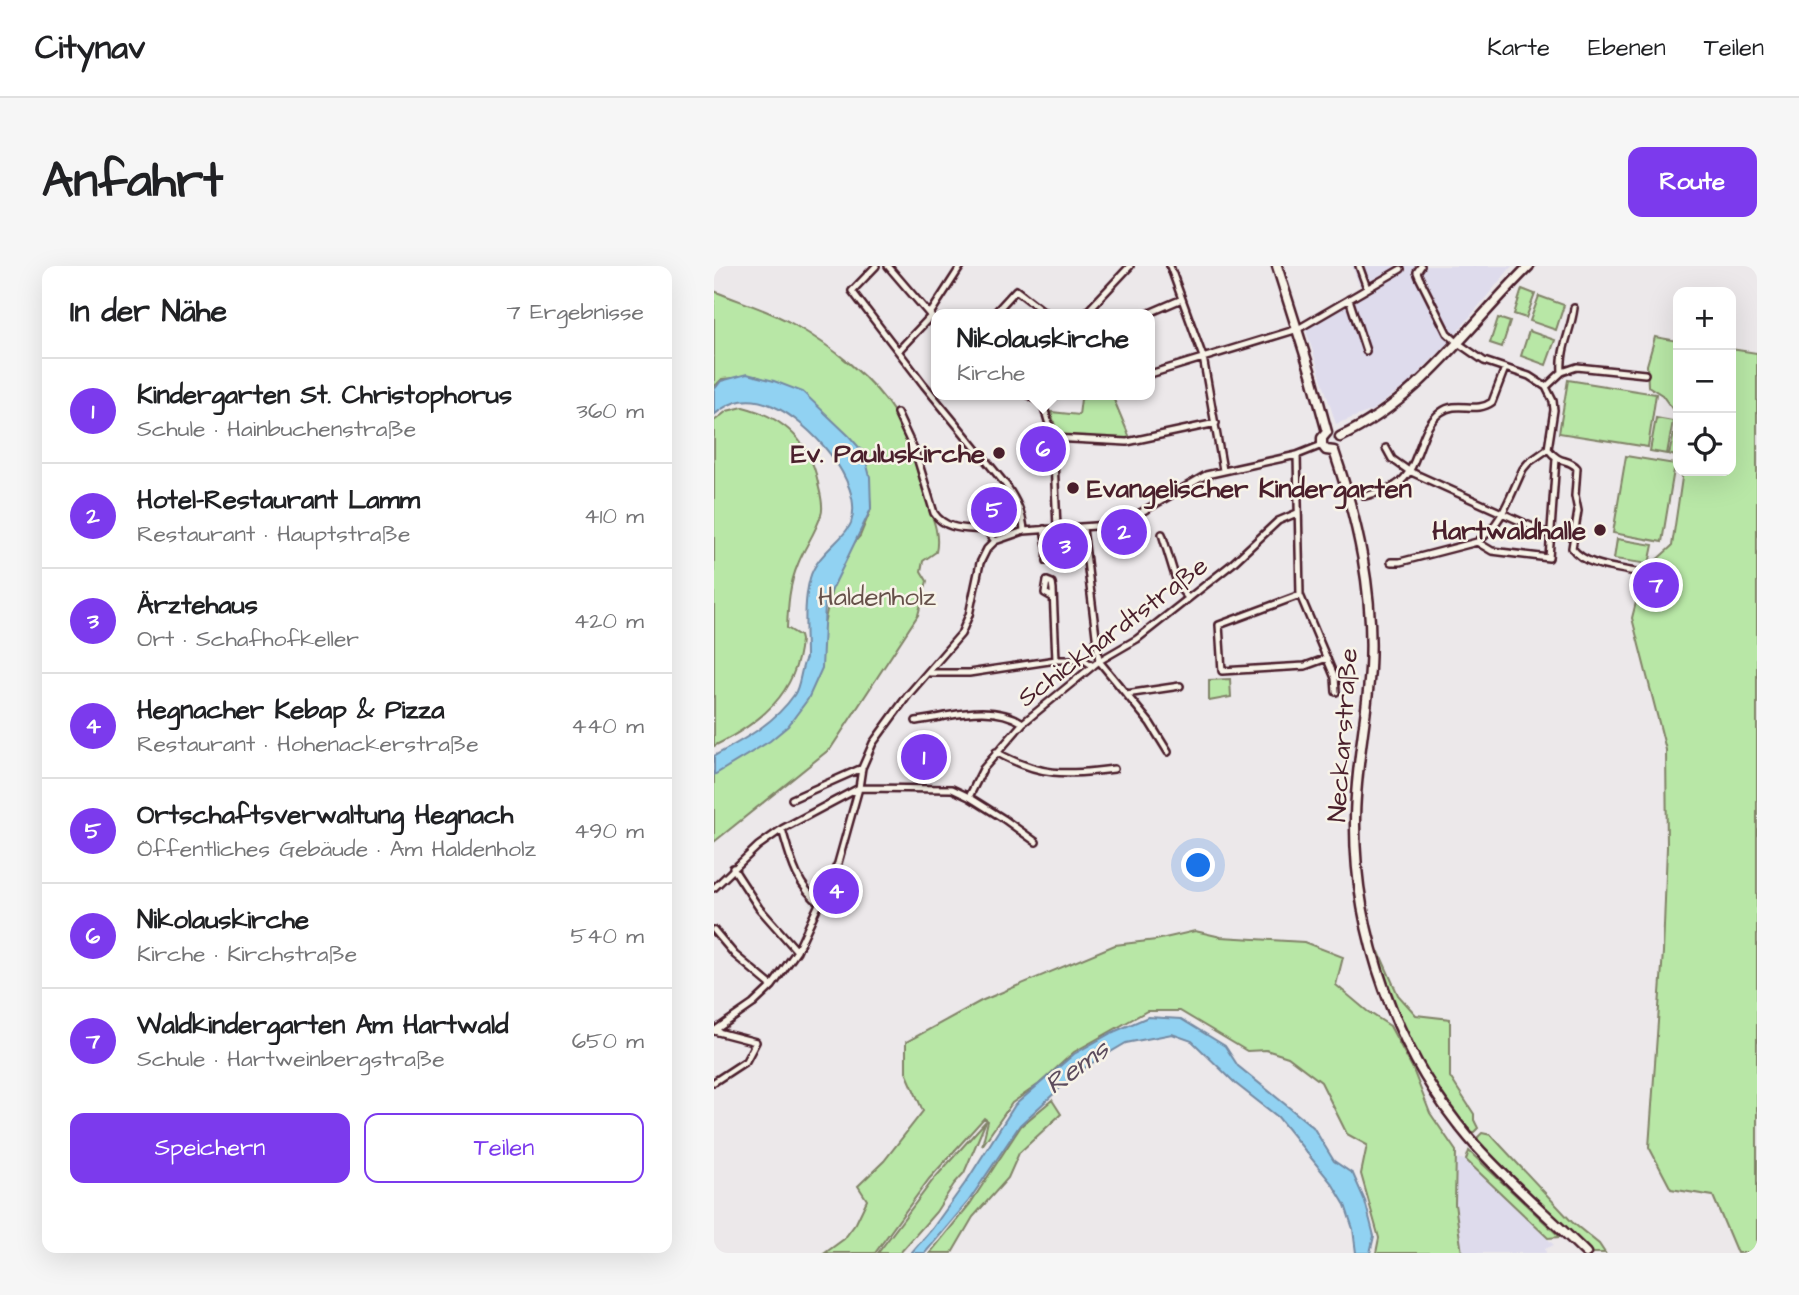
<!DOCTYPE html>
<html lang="de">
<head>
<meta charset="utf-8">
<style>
	:root { --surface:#fff; --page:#f6f6f6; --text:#202124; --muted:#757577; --line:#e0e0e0; --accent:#7c3aed }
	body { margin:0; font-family:"Architects Daughter",sans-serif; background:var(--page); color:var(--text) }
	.controls { position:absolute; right:21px; top:21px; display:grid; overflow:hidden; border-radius:14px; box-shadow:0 7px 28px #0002 }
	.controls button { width:63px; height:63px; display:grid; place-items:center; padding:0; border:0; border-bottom:2px solid var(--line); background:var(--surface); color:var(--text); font:35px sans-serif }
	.you { position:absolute; left:485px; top:600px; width:24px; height:24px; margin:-18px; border:5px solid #fff; border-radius:50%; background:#1a73e8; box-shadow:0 0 0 10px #1a73e833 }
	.badge { display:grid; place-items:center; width:46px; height:46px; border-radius:50%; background:var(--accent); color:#fff; font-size:23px; font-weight:700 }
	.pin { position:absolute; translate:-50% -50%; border:4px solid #fff; box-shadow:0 2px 7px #0006 }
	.popup { position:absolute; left:217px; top:43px; width:224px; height:91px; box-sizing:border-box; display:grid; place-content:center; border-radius:14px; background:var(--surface); filter:drop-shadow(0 2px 5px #0005); font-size:23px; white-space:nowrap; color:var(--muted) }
	.popup b { font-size:26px; color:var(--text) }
	.popup::after { content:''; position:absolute; left:50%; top:100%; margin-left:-14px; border:14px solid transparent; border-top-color:var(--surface) }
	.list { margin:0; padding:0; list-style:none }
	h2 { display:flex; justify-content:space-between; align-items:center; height:91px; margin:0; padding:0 28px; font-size:30px }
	h2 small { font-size:23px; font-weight:400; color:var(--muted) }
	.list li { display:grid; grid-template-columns:46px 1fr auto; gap:21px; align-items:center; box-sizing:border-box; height:105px; padding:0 28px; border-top:2px solid var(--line) }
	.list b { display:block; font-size:26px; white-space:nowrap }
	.list p { margin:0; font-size:23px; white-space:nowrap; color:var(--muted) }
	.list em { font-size:23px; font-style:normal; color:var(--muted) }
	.actions { display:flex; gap:14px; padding:21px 28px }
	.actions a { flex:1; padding:16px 0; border:2px solid var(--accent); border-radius:14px; text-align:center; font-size:24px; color:var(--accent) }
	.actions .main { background:var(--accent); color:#fff }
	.icon { flex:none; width:38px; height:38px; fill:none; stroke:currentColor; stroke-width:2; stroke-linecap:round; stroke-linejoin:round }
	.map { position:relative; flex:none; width:1043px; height:987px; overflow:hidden; border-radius:14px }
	header { display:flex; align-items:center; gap:42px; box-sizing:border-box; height:98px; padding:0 35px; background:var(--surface); border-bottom:2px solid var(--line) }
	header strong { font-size:33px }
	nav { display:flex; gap:38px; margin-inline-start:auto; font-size:24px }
	.intro { display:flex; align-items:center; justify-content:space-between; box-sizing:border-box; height:168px; padding:0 42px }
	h1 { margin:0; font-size:49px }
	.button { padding:18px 32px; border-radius:14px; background:var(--accent); color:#fff; font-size:24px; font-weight:700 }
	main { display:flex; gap:42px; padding:0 42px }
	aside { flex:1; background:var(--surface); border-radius:14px; box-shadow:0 7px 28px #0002 }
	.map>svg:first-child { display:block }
</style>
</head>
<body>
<header>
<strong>Citynav</strong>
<nav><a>Karte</a><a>Ebenen</a><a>Teilen</a></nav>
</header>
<div class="intro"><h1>Anfahrt</h1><a class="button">Route</a></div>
<main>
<aside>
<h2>In der Nähe<small>7 Ergebnisse</small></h2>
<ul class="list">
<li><span class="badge">1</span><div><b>Kindergarten St. Christophorus</b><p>Schule · Hainbuchenstraße</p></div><em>360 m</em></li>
<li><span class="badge">2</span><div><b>Hotel-Restaurant Lamm</b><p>Restaurant · Hauptstraße</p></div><em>410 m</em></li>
<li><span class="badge">3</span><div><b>Ärztehaus</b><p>Ort · Schafhofkeller</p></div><em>420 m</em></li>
<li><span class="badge">4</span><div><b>Hegnacher Kebap &amp; Pizza</b><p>Restaurant · Hohenackerstraße</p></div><em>440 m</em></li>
<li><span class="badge">5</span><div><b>Ortschaftsverwaltung Hegnach</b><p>Öffentliches Gebäude · Am Haldenholz</p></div><em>490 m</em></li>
<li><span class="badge">6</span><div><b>Nikolauskirche</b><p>Kirche · Kirchstraße</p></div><em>540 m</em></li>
<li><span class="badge">7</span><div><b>Waldkindergarten Am Hartwald</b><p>Schule · Hartweinbergstraße</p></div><em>650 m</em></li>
</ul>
<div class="actions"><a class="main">Speichern</a><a>Teilen</a></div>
</aside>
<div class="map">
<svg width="1043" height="987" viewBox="0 0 1043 987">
	<rect width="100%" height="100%" fill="#ece8ea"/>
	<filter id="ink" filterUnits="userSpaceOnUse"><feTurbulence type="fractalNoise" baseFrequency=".0143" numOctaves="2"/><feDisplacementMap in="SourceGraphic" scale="14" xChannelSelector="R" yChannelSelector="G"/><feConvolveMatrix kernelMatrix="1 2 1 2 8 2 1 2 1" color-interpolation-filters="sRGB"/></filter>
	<g filter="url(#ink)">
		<path fill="#dedbec" d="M638 0H798L735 76 695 117 659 144 622 158 589 55 647 23Z
			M742 892 751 894 840 979 831 983 832 987H748L741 938Z"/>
		<path fill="#b8e7a6" stroke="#818368" stroke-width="2" d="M808 23 821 28 812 52 800 48Z
			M0 25C26 36 55 44 79 58 117 80 159 112 182 149 197 173 201 199 209 225 215 245 227 264 222 286L209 295 207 305 213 315 204 349 117 482 0 576V505L93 432 119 318 133 285 146 270 157 243 155 218 83 126 42 110 8 113 0 121Z
			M825 30 850 39 842 64 816 55Z
			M784 52 796 56 788 81 776 77Z
			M815 65 841 74 832 99 807 90Z
			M941 71 964 75V191L955 188 964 151 948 129 934 120 933 99Z
			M1017 83 1043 87V987H1023L999 930 957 923 935 881 949 686 953 581 952 484 918 352 930 305 958 280 969 205H1017Z
			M854 114 942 128 934 181 845 167Z
			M387 129H398L416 172 412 175 344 170 337 146 365 149 367 133Z
			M29 141C72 152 98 178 105 222 107 230 110 242 107 249 102 266 90 282 84 298 75 319 74 340 73 362L86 370 87 374C83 428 46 457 0 480V155L13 145Z
			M942 152 959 155 953 188 936 185Z
			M912 190 961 198 948 276 899 267Z
			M903 273 939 279 935 298 900 293Z
			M516 413 517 431 495 435V414Z
			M481 665 507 671 590 676 629 691 622 719 653 745 676 760 698 801 716 847 742 885 741 938 748 987H662L665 972 647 908 653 879 633 868 607 816 574 791 552 784 533 785 466 745H433L360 786 325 818 298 837 268 880 274 855 270 852 215 913 161 987H111L130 973 142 957 153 934 144 920 170 895 209 845 192 806V776L267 735 401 679 442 674Z
			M658 686H665L684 729 702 749 736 753V811L760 848V854L764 862 760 866H756L696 782Z
			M338 834 347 848 305 887 294 912 259 951 238 987H216L256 938 307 860Z
			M272 855 250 907 240 918 222 946 186 987H164L219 914Z
			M768 867 777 869 858 956 885 978 891 987H872L763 881 764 871Z
			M755 885 846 971 834 972 752 894Z"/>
		<path fill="#91d2f2" stroke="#758aa2" stroke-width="2" d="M33 108 60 115 89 126 135 170 150 187 156 211 157 243 111 338 108 402 94 433 74 460 56 475 0 509V490C29 474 61 457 80 429 87 419 86 403 92 392 92 365 89 338 96 312 103 287 131 273 137 257 151 215 94 155 59 140 36 130 18 133 0 149V124L7 115Z
			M434 751 467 753 511 780 524 800 599 861 620 895 639 908 651 935 660 970 656 987H642L639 963 631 939 619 919 564 851 522 818 478 775 458 768 412 777 373 800 346 822 306 859 254 936 211 987H197L218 963 254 913 301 839 360 788 397 767Z"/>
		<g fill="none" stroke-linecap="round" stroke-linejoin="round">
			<defs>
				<path id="street" d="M162 0 138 25 210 119 292 219C302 234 309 247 310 265
					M174 0 222 56
					M456 0 489 91 509 204
					M645 0 653 22
					M707 0 703 6 705 11 733 67 744 77 770 95 815 110 832 121 839 135 840 144 834 183C847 200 853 191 863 202L861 230 864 245 858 282C871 300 903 302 922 306
					M635 33 652 85
					M216 48 247 0
					M280 48 302 24 333 48
					M371 48 416 0
					M433 48 468 33
					M184 85 217 50
					M848 106C846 82 857 66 860 42
					M436 108 584 63 687 3
					M832 121 848 106 863 101 931 108
					M315 129 329 138
					M331 129 329 138 339 172 343 262
					M183 147 202 188 220 247C232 265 253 262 272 264L281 275
					M339 172 413 176 502 157
					M672 182 678 193 695 205 832 267
					M583 189 586 329 621 412 622 426
					M651 230C661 227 673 225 682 219 707 204 703 163 727 146 743 134 762 148 778 136L791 102
					M369 262 385 395 436 457 454 486
					M330 263 334 285 333 295
					M448 268 464 320 474 332
					M763 276 778 285 835 292 842 193
					M677 296H686L763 276C788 259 796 230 809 203L814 197 834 183
					M586 329 505 359 508 405 591 400 613 392
					M338 331 331 327 333 315 338 317 339 324 342 394
					M216 407H255L342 394H370L379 400
					M412 428 466 420
					M202 455C235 451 277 436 309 457
					M282 486C327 511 350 509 400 503
					M255 531 269 503 309 457 385 395 423 373 518 298 564 255 583 247
					M78 533 148 502
					M68 563C76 591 82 620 107 638
					M19 602 45 642 83 685
					M0 622 44 580 68 563 145 522 238 523 255 531 290 553 322 576
					M0 664 21 689 58 720
					M0 765 39 738 58 720 83 685 124 597 145 522 148 502 159 477 194 429 247 368 255 349 266 297 273 283 281 275 310 265 395 259 426 247 492 209 583 189 608 179
					M0 765 42 776 32 795 0 816"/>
				<path id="secondary" d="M563 0 598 111 613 166
					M613 166 608 172V179L612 184 620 185
					M626 171C706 134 754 60 815 0
					M620 185C644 256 660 326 656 402 653 453 641 503 641 555 640 667 682 786 755 872 791 914 833 948 872 987"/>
			</defs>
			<use href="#street" stroke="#4a1f2b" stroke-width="10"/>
			<use href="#secondary" stroke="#4a1f2b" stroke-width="13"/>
			<use href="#street" stroke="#f7f3e8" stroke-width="5"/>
			<use href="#secondary" stroke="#f7f3e8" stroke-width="8"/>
		</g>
	</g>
	<g fill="#4a1f2b" stroke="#f7f3e8" stroke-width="2.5">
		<circle cx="285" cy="187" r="7"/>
		<circle cx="359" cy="222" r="7"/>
		<circle cx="886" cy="264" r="7"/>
	</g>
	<g text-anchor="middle" stroke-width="5" stroke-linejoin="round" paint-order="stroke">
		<g font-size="26" font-weight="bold" fill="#4a1f2b" stroke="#f7f3e8" text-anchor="end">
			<text x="271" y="196">Ev. Pauluskirche</text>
			<text x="373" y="231" text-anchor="start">Evangelischer Kindergarten</text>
			<text x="872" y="273">Hartwaldhalle</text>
		</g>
		<g font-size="26" fill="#66514a" stroke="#f7f3e8">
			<text x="163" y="339">Haldenholz</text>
		</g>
		<g font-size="26" fill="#4a1f2b" stroke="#f7f3e8">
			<text transform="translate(398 365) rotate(-37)" y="9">Schickhardtstraße</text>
			<text transform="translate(628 469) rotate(-86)" y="9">Neckarstraße</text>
		</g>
		<g font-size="28" font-style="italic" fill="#5c4c5d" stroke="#f7f3e8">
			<text transform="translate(362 800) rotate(-36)" y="10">Rems</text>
		</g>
	</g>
</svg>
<div class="controls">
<button>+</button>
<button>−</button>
<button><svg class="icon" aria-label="locate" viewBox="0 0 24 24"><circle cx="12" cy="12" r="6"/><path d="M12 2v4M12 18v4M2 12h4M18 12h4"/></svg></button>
</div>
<div class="you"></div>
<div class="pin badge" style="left:210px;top:491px">1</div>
<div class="pin badge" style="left:410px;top:266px">2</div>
<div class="pin badge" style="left:351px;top:280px">3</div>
<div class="pin badge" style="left:122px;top:625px">4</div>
<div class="pin badge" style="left:280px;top:244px">5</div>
<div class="pin badge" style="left:329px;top:183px">6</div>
<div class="popup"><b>Nikolauskirche</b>Kirche</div>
<div class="pin badge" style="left:942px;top:319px">7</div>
</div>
</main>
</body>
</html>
